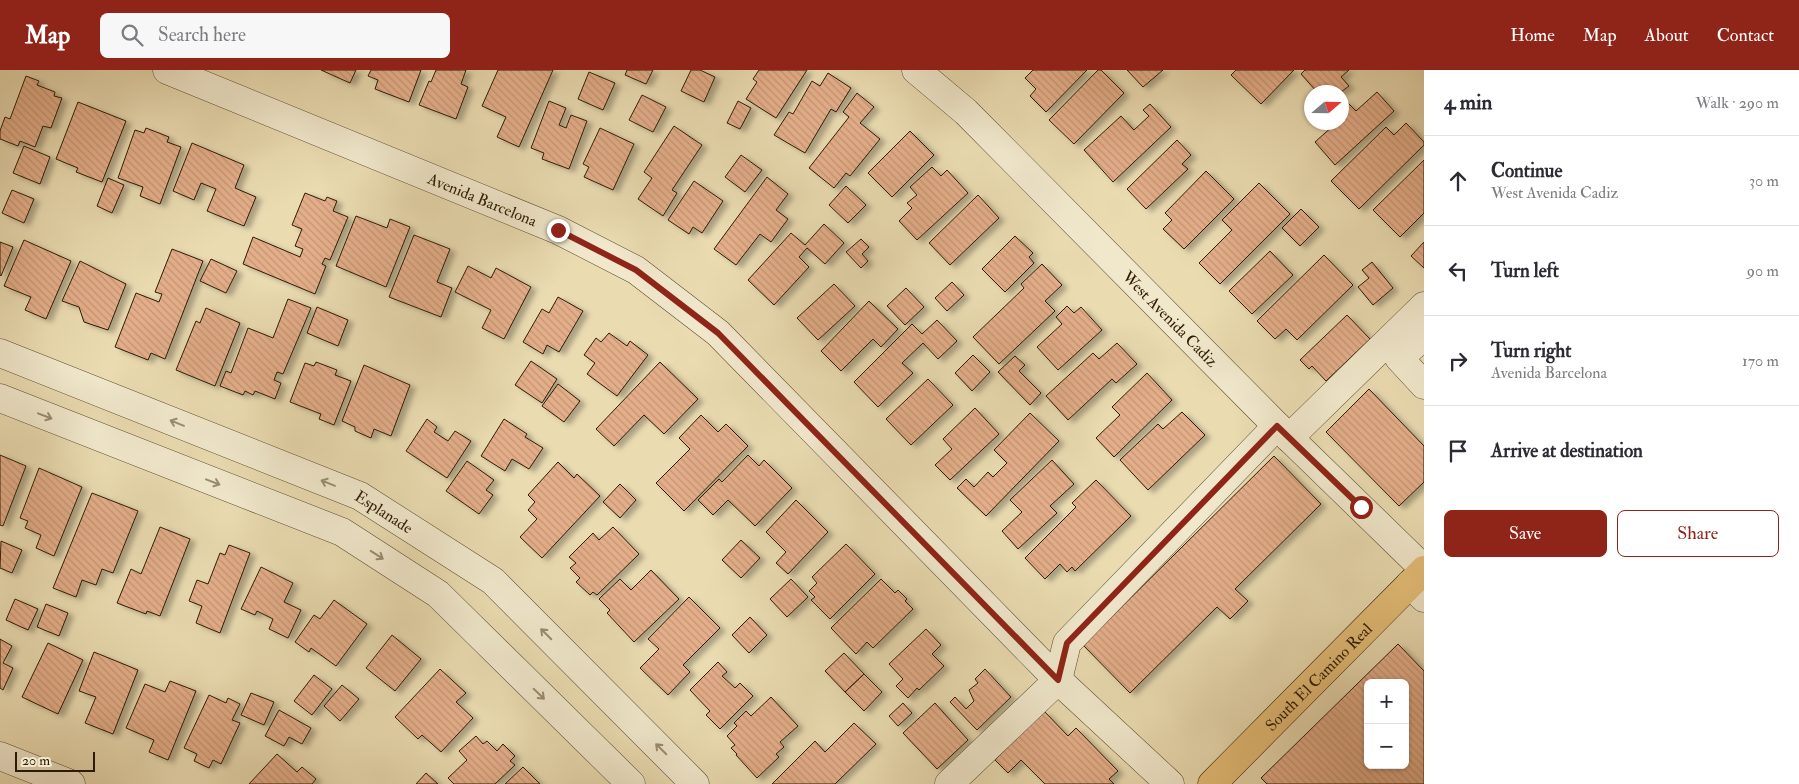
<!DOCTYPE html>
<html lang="en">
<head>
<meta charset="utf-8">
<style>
	:root { --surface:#fff; --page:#f7f7f7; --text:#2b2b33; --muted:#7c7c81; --line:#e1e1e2; --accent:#8f2418 }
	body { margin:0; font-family:"IM FELL Double Pica",serif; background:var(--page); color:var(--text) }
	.controls { position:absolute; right:15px; bottom:15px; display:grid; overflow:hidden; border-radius:8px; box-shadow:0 1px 4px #0004 }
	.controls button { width:45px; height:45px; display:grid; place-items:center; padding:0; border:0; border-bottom:1px solid var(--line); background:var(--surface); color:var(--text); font:25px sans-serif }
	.compass { position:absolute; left:1304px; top:15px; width:45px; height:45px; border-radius:50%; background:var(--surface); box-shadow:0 1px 4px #0004; rotate:70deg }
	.scale { position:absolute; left:15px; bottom:12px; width:80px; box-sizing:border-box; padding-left:5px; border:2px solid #2e1b02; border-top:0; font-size:14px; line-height:18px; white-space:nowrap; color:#2e1b02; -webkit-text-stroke:4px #f1e8cc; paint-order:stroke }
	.stop { position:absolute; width:15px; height:15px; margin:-11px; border:4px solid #8f2418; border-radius:50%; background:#fff }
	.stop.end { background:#8f2418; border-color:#fff; box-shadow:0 1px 5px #0008 }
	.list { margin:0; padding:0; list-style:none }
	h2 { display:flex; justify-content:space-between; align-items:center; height:65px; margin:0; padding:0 20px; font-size:21px }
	h2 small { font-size:16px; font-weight:400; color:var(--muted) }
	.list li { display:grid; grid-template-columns:32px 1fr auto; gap:15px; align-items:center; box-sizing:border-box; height:90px; padding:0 20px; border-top:1px solid var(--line) }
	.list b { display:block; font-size:19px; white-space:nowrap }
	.list p { margin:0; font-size:16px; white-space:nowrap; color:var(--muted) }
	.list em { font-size:16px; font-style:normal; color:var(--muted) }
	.actions { display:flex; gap:10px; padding:15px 20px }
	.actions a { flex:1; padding:11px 0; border:1px solid var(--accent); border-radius:8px; text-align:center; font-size:18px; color:var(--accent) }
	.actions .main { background:var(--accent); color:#fff }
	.icon { flex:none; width:28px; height:28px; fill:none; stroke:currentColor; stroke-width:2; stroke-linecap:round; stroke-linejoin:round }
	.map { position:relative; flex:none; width:1424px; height:714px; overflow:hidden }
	header { display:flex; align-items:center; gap:30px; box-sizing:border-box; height:70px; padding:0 25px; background:var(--accent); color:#fff }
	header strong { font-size:24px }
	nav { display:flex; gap:28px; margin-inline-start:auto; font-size:18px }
	.search { width:350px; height:45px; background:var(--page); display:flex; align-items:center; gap:12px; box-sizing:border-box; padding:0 18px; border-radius:8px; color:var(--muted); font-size:19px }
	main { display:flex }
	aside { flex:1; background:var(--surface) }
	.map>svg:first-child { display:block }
</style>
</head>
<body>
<header>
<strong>Map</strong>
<div class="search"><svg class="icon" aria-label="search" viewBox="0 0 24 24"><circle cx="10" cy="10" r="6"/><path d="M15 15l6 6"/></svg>Search here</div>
<nav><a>Home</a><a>Map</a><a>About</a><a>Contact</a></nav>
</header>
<main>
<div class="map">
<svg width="1424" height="714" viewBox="0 0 1424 714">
	<defs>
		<pattern id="building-back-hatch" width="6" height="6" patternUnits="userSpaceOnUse" patternTransform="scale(1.25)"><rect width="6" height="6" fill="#e4ae8a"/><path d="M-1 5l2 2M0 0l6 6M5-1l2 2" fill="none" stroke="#c49575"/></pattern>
		<filter id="shadow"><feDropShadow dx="5.5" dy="3" stdDeviation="2.5" flood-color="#0004"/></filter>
	</defs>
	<rect width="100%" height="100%" fill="#eadbb1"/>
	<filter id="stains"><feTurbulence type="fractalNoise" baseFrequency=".004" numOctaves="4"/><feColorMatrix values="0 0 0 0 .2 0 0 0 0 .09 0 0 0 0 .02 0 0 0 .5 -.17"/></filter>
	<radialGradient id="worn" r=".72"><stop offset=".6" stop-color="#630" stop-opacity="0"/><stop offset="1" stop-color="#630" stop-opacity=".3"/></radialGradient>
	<path fill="url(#building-back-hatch)" stroke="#2e1b02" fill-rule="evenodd" filter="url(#shadow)" d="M321 0H356L350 13Z
		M371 0H421L409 32 375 19 378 10 368 6Z
		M436 0H466L461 14 468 17 456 49 419 35 429 11 431 12Z
		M498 0H553L519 77 497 67 506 47 482 36Z
		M627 0H653L646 14 625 5Z
		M691 0H700L715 7 704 32 681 21Z
		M759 0H807L776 48 746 29 757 12 753 9Z
		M1033 0H1087L1046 42 1030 26 1036 19 1025 8Z
		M1098 0H1101L1124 23 1074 74 1049 50Z
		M1127 0H1163L1143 17Z
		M1236 0H1294L1261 34 1231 5Z
		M1305 0H1349L1341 7 1349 16 1341 22H1317L1301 4Z
		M589 2 615 13 603 40 578 29Z
		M828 3 851 18 836 42 831 39 805 83 774 65 789 42 793 44 812 11 820 16Z
		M26 6 39 11 37 15 55 22 54 26 62 28 51 58 43 56 35 77 20 71 18 76 0 69V61L5 47 10 49Z
		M1377 22 1394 41 1335 95 1315 72 1334 55 1331 52H1342V34L1346 31 1356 41Z
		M857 23 874 37 860 53 880 69 850 106 846 103 834 118 809 98 849 47 843 42Z
		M642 25 666 37 653 62 629 50Z
		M549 31 566 38 559 55 566 58 571 45 587 51 569 99 542 89 544 83 531 78Z
		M738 31 751 38 740 59 727 53Z
		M78 32 126 51 102 112 76 102 78 98 56 89Z
		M1150 34 1171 57 1113 112 1084 80 1121 46 1134 60 1149 46 1143 40Z
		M1406 53 1424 72V75L1359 139 1331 111 1386 57 1394 65Z
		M674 56 702 75 672 120 677 123 663 146 638 129 652 108 644 102Z
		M146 58 169 67 167 72 181 77 160 134 140 126 143 117 118 108 135 60 144 63Z
		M600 58 634 74 613 120 584 107 589 97 583 94Z
		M910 61 934 85 892 127 868 103Z
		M1177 70 1191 85 1182 94 1188 99 1146 139 1127 119Z
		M192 73 244 95 235 118 256 127 244 156 207 141 216 119 201 113 194 130 173 121Z
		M24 76 50 87 40 114 13 103Z
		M741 85 762 100 745 122 725 107Z
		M1424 90V143L1400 167 1373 140Z
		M932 97 941 106 947 100 968 123 917 170 899 151 912 138 907 133 917 125 910 117Z
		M1206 101 1234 129 1184 179 1163 159 1172 150 1165 143Z
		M767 107 788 124 776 140 788 149 771 172 760 164 736 195 714 179Z
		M108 108 124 115 112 143 97 136Z
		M694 111 723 131 702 163 693 157 689 164 668 150Z
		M1259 113 1290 144 1220 214 1199 193 1232 160 1222 150Z
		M846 116 866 135 848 153 829 135Z
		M12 120 34 129 24 153 2 143Z
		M305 123 325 131 327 127 337 131 333 141 348 147 330 190 325 188 322 194 326 196 315 224 243 194 253 167 300 187 303 179 295 176 302 159 292 155Z
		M978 125 999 148 950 195 929 173Z
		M1301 139 1319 157 1300 176 1282 158Z
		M356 146 387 158 390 149 410 157 386 217 336 196Z
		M824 154 844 173 825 194 807 178 799 187 809 197 774 235 748 210 791 163 805 175Z
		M414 165 450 179 437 212 452 218 441 247 389 227Z
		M1015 166 1033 183 1029 187 1034 193 1005 222 982 199Z
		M861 169 869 177 862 184 868 191 861 198 846 182Z
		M24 170 71 191 46 249 25 240 31 227 4 216Z
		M0 172 13 177 1 206 0 205Z
		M1424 172V198L1411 186Z
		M172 179 203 191 165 289 151 283 148 290 115 277 136 223 159 232 162 224 155 222Z
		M1270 181 1293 205 1252 244 1229 221Z
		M1324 185 1353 215 1297 270 1286 259 1275 269 1257 251Z
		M211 189 237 201 226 223 200 211Z
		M80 191 126 214 108 260 84 252 79 237 62 231Z
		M1372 192 1393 218 1373 235 1358 217 1369 208 1362 200Z
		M1042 194 1062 215 1045 231 1055 241 999 294 973 267 1024 218 1021 214Z
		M468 196 491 208 496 198 531 217 504 269 482 258 491 240 455 222Z
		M952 212 964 225 947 241 935 228Z
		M834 214 855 236 818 270 797 248Z
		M906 218 924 237 905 255 887 236Z
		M558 227 583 241 559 282 547 275 543 284 523 272 542 239 549 243Z
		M288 229 311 238 283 304 277 302 274 310 281 313 275 329 255 321 253 325 245 321 243 325 220 316 226 301 231 303 248 258 273 268Z
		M869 231 898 259 881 277 873 269 841 301 821 281Z
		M1067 236 1074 243 1081 237 1102 260 1058 300 1037 277 1062 254 1056 247Z
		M317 237 348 250 338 276 307 263Z
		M206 238 240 253 215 316 176 300 196 251 200 253Z
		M1347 245 1370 269 1326 311 1312 296 1309 299 1300 290Z
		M937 250 957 271 938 289 923 273 902 293 913 303 878 337 854 312 912 254 922 264Z
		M609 263 627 276 630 271 648 285 617 326 587 304 595 293 584 285 596 268 601 272Z
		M1117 273 1137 294 1116 313 1112 309 1068 350 1046 326 1093 283 1099 289Z
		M973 285 990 302 972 321 955 303Z
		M1015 286 1025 295 1019 301 1041 323 1030 335 998 302Z
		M531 291 557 309 542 333 515 315Z
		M316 292 337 300 335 305 351 311 334 355 319 349 321 344 290 332 305 293 314 296Z
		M660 292 698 329 664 364 644 345 614 376 596 359Z
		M364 295 410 315 391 366 374 359 371 368 355 361V357L342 351Z
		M1147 303 1172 330 1114 387 1096 368 1120 345 1112 337Z
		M928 309 953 335 911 375 886 349Z
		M558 314 580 331 564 352 542 336Z
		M1369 319 1424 376V412L1399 436 1326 362Z
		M975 338 999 364 950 410 935 395 952 379 943 369Z
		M1182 342 1205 365 1148 420 1120 390 1158 354 1163 359Z
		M1030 343 1059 371 986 446 957 418 966 409 974 417 988 402 993 407 1007 393 994 380Z
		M701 345 718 362 726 354 748 376 684 441 656 413 690 379 679 368Z
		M427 349 437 357 434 362 448 371 455 361 471 371 447 408 406 381Z
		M504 349 527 364 525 367 543 378 529 399 512 389 505 401 481 386Z
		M0 385 26 396 3 456 0 455Z
		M748 385 759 396 764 390 792 418 755 456 728 430 713 445 698 430 719 409 722 412Z
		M1274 386 1321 434 1235 519 1248 531 1230 549 1217 537 1130 623 1083 575Z
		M1052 390 1074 414 1050 436 1057 443 1018 479 1002 461 1022 442 1010 430Z
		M467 391 494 410 486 420 493 425 479 444 446 421Z
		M558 392 574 408 577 404 600 426 542 488 520 467 537 449 528 440 535 432 528 425Z
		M39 398 82 417 54 486 36 478 41 465 25 458 28 451 20 448Z
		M1096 410 1131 446 1075 501 1072 497 1067 502 1060 494 1045 509 1025 488 1076 437 1072 433Z
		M620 414 636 430 620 448 603 432Z
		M92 423 138 441 113 503 102 499 96 515 82 510 76 527 53 518Z
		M796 430 828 462 788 504 776 493 786 482 766 462Z
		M160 457 190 469 160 546 147 541 146 544 117 533 131 499 141 504Z
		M613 457 639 484 597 525 593 522 590 525 576 512 580 508 570 498 576 493 569 487 593 463 599 470Z
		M741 470 760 488 741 508 722 490Z
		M1 471 22 480 12 503 0 498Z
		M846 474 875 504 830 549 811 530 815 527 809 521 817 513 812 507Z
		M229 475 250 483 220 563 196 553 202 536 189 531 197 510 208 514 220 483 225 485Z
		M261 497 293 513 284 532 301 540 288 568 269 559 273 549 257 541 255 545 241 539Z
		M651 500 679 529 634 572 607 543 610 540 599 529 620 509 631 520Z
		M791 509 808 527 787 547 770 529Z
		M881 509 895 523 898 520 907 529 905 531 913 539 873 578 867 572 856 584 831 558Z
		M689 527 720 558 683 595 690 602 668 625 640 598 659 579 648 569Z
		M15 529 38 539 28 560 6 550Z
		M334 530 367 554 336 596 311 578 309 582 295 572 314 545 320 549Z
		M46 534 68 543 59 566 37 557Z
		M750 547 767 565 749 583 732 565Z
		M926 559 941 575 932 584 944 596 919 620 917 618 908 628 896 616 903 609 889 594Z
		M392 565 421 589 395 621 366 598Z
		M0 569 12 576 3 593 13 598 3 620 0 618Z
		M48 573 83 590 58 644 22 627Z
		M1398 574 1424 601V714H1267L1261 708ZM1368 613H1405V695H1368Z
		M94 582 138 600 113 664 85 653 96 627 79 621Z
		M844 583 864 604 845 622 825 601Z
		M718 592 727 602 722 606 735 618 740 613 753 626 720 659 706 645 710 641 690 620Z
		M440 599 466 623 456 632 473 648 441 682 422 665 418 669 395 647Z
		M985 599 1011 627 977 660 950 632 955 627 966 639 974 631 969 620 978 613 975 609Z
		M864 604 882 622 864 641 845 622Z
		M314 605 332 619 312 645 294 631Z
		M170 611 196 621 168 690 149 682 154 670 126 658 145 614 165 622Z
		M342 615 359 629 340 651 324 636Z
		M251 623 274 632 264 655 241 645Z
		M209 625 226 633 228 628 240 634 232 650 240 653 221 694 213 690 209 698 194 691 197 684 184 678Z
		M771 627 798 656 780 672 784 677 776 684 779 687 757 708 736 685 737 684 731 678 735 675 727 666 737 656 734 653 746 641 751 646Z
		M903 633 912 643 898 656 889 646Z
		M935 633 968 670 937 699 903 663Z
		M279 640 311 658 302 674 289 667 284 676 265 666Z
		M1044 641 1068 666 1076 658 1118 701 1109 709 1114 714H1045L1021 690 1008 703 995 690Z
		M854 653 876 674 835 714H772L815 671 825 682Z
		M476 666 483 674 487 671 497 681 503 674 515 686 510 691 515 695 495 714H454L448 708 467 690 459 681Z
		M277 684 297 702 302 697 316 709 312 714H249Z
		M523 697 540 714H505Z
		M426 703 438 714H416Z"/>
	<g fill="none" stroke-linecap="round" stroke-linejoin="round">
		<defs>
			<g id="minor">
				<path id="s1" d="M167 0 558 160 636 200 718 263 1058 610 1170 714"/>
				<path id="s2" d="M916 0 966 42 1277 356 1424 499"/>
				<path d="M1424 266 1399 288 1424 315"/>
				<path id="s3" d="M0 283 360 426 493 511 695 714"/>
				<path d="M0 328 342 462 438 524 631 714"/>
				<path d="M1289 368 1424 236"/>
				<path d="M1410 514 1424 528"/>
				<path d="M0 686 71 714"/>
				<path d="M949 714 1058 610 1067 573 1277 356"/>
			</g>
			<g id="major">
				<path id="s4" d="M1212 714 1424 500"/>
			</g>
		</defs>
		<use href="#minor" stroke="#5d4b2e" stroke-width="29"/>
		<use href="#major" stroke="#2e1b02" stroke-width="29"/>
		<use href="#minor" stroke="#f1e8cc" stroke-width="28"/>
		<use href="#major" stroke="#e5be78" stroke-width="28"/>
	</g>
	<defs><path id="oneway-shaft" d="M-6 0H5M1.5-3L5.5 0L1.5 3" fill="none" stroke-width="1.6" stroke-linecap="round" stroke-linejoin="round" transform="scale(1.25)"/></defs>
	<g stroke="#998c71">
		<use href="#oneway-shaft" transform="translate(45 346) rotate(21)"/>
		<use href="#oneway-shaft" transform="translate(177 353) rotate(-158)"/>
		<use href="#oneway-shaft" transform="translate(213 412) rotate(21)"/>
		<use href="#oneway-shaft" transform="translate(328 413) rotate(-158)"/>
		<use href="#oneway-shaft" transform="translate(377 485) rotate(33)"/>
		<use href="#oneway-shaft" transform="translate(546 564) rotate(-135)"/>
		<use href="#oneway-shaft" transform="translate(539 624) rotate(44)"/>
		<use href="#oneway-shaft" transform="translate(661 679) rotate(-135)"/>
	</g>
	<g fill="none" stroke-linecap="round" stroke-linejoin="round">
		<path stroke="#8f2418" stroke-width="6" d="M558 160 636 200 718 263 1058 610 1067 573 1277 356 1361 437"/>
	</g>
	<g text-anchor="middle" stroke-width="4.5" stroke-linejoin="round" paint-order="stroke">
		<g font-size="16" fill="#2e1b02" stroke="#f1e8cc">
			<text dy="6" stroke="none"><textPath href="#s1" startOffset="341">Avenida Barcelona</textPath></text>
			<text dy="6" stroke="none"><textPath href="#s2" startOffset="356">West Avenida Cadiz</textPath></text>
			<text dy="6" stroke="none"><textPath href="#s3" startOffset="416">Esplanade</textPath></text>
			<text dy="6" stroke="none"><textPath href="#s4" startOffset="151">South El Camino Real</textPath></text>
		</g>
	</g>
	<rect width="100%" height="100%" filter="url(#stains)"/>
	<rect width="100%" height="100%" fill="url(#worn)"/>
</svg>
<div class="controls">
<button>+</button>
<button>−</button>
</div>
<svg class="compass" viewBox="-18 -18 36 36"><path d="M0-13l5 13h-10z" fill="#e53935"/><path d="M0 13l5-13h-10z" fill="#7c7c81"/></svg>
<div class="scale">20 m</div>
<div class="stop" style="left:1361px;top:437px"></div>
<div class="stop end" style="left:558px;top:160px"></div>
</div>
<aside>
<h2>4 min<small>Walk · 290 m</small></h2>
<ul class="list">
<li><svg class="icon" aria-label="ahead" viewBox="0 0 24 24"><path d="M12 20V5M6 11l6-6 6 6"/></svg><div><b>Continue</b><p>West Avenida Cadiz</p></div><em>30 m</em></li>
<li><svg class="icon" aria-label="left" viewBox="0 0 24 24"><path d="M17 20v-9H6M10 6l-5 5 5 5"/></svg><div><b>Turn left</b></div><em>90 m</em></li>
<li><svg class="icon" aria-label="right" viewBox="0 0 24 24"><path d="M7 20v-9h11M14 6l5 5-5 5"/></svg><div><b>Turn right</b><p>Avenida Barcelona</p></div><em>170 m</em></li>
<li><svg class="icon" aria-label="arrive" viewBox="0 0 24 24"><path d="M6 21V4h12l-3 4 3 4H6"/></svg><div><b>Arrive at destination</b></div></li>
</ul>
<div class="actions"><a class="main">Save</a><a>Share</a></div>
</aside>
</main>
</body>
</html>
